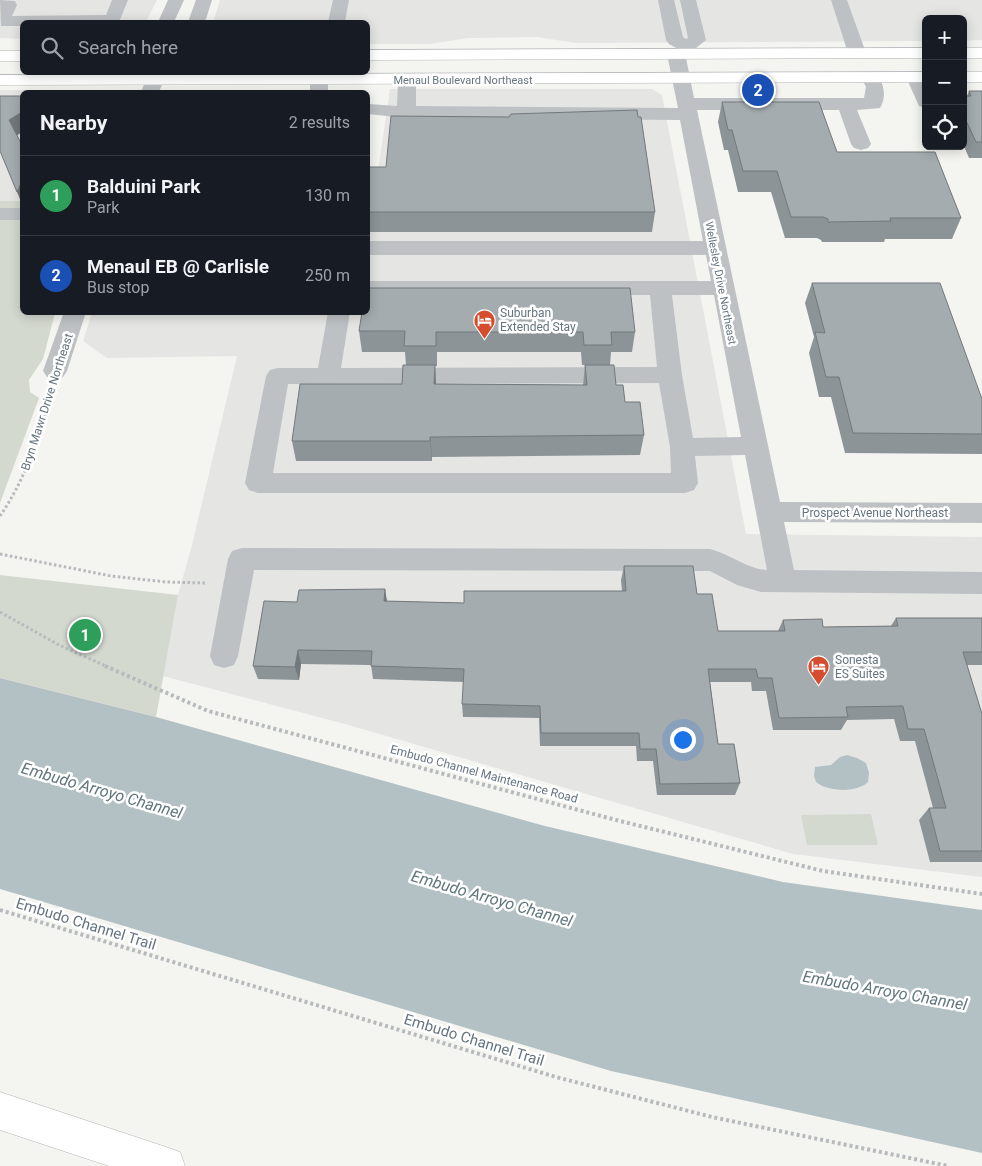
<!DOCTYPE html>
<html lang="en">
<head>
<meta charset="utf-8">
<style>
	:root { --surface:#171b24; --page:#242831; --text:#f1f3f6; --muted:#9ea1a6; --line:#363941; --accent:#d54d2f }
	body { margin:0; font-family:Roboto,sans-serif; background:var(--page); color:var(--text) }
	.controls { position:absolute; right:15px; top:15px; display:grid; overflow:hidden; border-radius:8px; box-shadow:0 2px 12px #0003 }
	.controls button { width:45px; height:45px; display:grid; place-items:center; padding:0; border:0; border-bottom:1px solid var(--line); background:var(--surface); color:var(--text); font:25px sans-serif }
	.you { position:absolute; left:682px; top:739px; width:18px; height:18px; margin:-12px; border:4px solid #fff; border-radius:50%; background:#1a73e8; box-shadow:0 0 0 8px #1a73e833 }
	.badge { display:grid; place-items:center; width:32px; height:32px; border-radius:50%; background:var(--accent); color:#fff; font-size:16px; font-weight:700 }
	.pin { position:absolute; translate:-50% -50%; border:2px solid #fff; box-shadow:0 1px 5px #0006 }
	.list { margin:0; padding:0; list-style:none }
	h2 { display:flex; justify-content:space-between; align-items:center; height:65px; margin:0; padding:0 20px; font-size:21px }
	h2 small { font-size:16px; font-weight:400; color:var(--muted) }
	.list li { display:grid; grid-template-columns:32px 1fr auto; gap:15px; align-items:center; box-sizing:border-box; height:80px; padding:0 20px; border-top:1px solid var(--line) }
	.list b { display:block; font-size:19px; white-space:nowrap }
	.list p { margin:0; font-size:16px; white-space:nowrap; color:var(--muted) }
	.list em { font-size:16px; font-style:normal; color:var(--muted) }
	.icon { flex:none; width:28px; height:28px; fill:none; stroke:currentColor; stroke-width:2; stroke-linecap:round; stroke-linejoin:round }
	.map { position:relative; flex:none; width:982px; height:1166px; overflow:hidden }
	.search { position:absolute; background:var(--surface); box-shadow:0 2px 12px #0003; left:20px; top:20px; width:350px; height:55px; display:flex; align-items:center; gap:12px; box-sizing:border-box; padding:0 18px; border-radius:8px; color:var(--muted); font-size:19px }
	.panel { position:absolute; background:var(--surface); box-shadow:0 2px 12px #0003; left:20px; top:90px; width:350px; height:225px; border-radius:8px }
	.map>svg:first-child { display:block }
</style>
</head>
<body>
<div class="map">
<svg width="982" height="1166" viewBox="0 0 982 1166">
	<rect width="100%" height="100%" fill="#f4f4f0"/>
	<path fill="#e5e5e4" d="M0 0H157L146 22H22V39L0 38Z
		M220 0H982V40L963 41V19H926V41L576 43 537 37 468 38 430 44H368V22H213Z
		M390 89H652L662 95 746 534 982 537V877L793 854 345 724 163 676 178 595 192 545 237 356 107 358 83 341 92 313 368 312V184H376Z
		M0 90H114L122 92H22V201H0Z"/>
	<path fill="#d4d9d0" d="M0 201H22V312L55 313 43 359 29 380 30 392 39 398 0 503Z
		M0 575 178 595 156 717 0 678Z
		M871 814 878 845H807L801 815Z"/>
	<path fill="#b4c1c4" d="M0 678 156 717 545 826 783 882 982 910V1153L611 1071 0 889Z
		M847 755 857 758 866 763 869 773 868 782C857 793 828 792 816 782L814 776 815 767 831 765 840 757Z"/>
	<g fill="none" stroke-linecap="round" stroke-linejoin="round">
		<defs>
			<path id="major" d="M926 48V58L368 60V50Z
				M963 48H982V58H963Z
				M0 51H22V61H0Z
				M926 72V82L0 85V75Z
				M963 72H982V82H963Z"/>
			<path id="highway" d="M0 1092 166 1147 180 1152 185 1166H109L0 1130Z"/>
		</defs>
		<use href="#major" stroke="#b1b5b8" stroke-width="1"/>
		<use href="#highway" stroke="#b0b4b6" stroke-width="1"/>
		<path stroke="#b7babc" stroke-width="3" stroke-dasharray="2.5 2.5" stroke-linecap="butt" d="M0 516C26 478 39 437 51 393
			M0 554 111 576 166 582 207 583
			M0 612 59 645 108 667"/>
		<path stroke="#b7babc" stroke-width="4" stroke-dasharray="3 3" stroke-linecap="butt" d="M105 666 208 711 616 820 823 871 982 894
			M0 910 556 1077 712 1117 948 1166"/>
		<path fill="#bdc1c4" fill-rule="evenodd" d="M0 0 15 1 17 5 12 16 106 15 112 0H128L119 22H22V26H1Z
			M168 0H184L174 22H158Z
			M196 0H212L205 22H188Z
			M333 0H349L345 22H328Z
			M658 0H674L683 37 686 39 688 38 680 0H696L706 40 696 48 699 54 696 58H686L694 98H864L866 87 861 77 864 73 870 72 876 73C884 83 887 97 880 108L857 110 871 144 868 148 861 150 854 148 851 144 839 110H697L780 502 982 503V523L784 522 794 570 982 572V594L761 592 737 585 710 571 254 570 238 656 234 665 224 668 214 665 210 656 228 559 232 551 242 548 710 549C730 554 749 570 767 570L745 455 695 456 698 483 694 490 685 493H258L249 490 245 483 266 376 270 370 278 368H318L328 312H350L341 368 657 367 650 295H368V281H711L706 255H368V241H703L680 120 406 118 368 114V104L397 106 398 80 401 76 407 75 413 76 416 80V106L678 108 667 54 670 50H680L669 44 666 40ZM672 295H714L741 437 693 438 682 375ZM659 383 670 447 671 473H273L288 384Z
			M831 0H847L866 53 863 57 857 58 851 57 848 53Z
			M149 72H167L159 92H141Z
			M915 72 921 73 926 81V108L919 106 906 77 909 73Z
			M319 75 325 76 328 80V92H310V80L313 76Z
			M0 208H22V220H0Z
			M64 312H86L67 371 63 377 55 379 47 377 43 371Z"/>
		<use href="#major" fill="#fff" fill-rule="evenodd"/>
		<use href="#highway" fill="#fff" fill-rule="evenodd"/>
	</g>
	<path fill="#8d9497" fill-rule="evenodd" d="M969 91H982V158H969L963 144V96H967Z
		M722 102 837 152 961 218 952 239H885L884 242H822L821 240 817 238H785L771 192H738L728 150H724L718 122Z
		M368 167 655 212 652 232H368Z
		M812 283 982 399V454L845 453 831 397H819L809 353 814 337 805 303Z
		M359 331 635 332 632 352H611L610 365 616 385 625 402 644 435 640 455 432 457V461H296L292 441 402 384 406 365 405 352H362ZM437 352H581L582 365H585L583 385 436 384 435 366H437Z
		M624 566 697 594 718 631H778L783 620 823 627 891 626 896 618H982V665H967L982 714V862H930L919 820 929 808H933L915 741H900L894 719 847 720 841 730H773L766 691H752L751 682H710L718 744 740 783 735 795H657L653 761H637L636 746H540L539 718 463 717 462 704 464 682 373 679 371 665 301 664 299 680 258 679 253 666 297 602 385 589 387 601 464 603 622 591 621 580Z"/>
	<path fill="#73787b" d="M22 112V132L16 136 9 120Z
		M22 181V204L17 192Z
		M435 365 436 385 434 384Z
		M430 437 432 457V461L430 441Z
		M385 589 387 603 384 601Z
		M298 650 301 664 299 680 295 667Z"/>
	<path fill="#a4acb0" stroke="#73787b" d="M969 91H982V142H976L963 114V96H971Z
		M0 96H22V112L9 120 22 145V181L17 192 0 151Z
		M722 102H819L837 152H935L961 218H890L891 221 828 222V219L823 217H791L777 171H743L732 130H728Z
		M637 110 638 117H641L655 212H368V167H386L391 116 509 117 511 114Z
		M812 283H940L982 399V434L853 433 839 377H826L815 332 825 333Z
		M368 288H630L635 332H611L612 345H584L583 332H436V346H404L405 331H359L362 312H368Z
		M403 365H435L434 384 587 385 585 365H614L616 385H623L625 402H640L644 435 430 437V441H292L300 384H402Z
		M624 566H693L697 594H712L718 631H785L783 620 822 619 823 627 898 626 896 618H982V652H963L982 714V851H940L929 808H946L924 729H908L903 706 846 707 848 717 779 718 772 678H758L756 669H708L718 744H734L740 783 660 784 656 749H640L639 733H541L540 706 462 704 464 669 371 666 372 651 298 650 295 667 253 666 264 601 297 602 299 590 385 589 384 601 464 603V591H626Z"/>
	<defs>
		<symbol id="hotel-pin" viewBox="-11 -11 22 30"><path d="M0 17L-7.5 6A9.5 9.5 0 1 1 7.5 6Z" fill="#d54d2f" stroke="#fff"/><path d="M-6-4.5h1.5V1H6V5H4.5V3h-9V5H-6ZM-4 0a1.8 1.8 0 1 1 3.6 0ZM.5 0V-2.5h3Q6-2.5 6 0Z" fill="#fff"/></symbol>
	</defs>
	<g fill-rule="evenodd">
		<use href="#hotel-pin" x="472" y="308" width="25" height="34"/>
		<use href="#hotel-pin" x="806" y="654" width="25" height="34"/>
	</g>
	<g text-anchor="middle" stroke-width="5" stroke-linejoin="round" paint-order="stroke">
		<g font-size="11" fill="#65757f" stroke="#fff">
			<text x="463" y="84">Menaul Boulevard Northeast</text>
			<text transform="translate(721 283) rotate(79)" y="4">Wellesley Drive Northeast</text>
		</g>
		<g font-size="12" fill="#65757f" stroke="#fff" text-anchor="start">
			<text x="500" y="317">Suburban<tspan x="500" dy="14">Extended Stay</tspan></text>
			<text x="835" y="664">Sonesta<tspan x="835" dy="14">ES Suites</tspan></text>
		</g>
		<g font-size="12" fill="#65757f" stroke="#fff">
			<text transform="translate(47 402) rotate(-72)" y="4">Bryn Mawr Drive Northeast</text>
			<text x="875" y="517">Prospect Avenue Northeast</text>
			<text transform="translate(484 774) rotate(15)" y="4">Embudo Channel Maintenance Road</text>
		</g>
		<g font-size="15" fill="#65757f" stroke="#fff">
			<text transform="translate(86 924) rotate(17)" y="5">Embudo Channel Trail</text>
			<text transform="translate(474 1040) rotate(17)" y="5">Embudo Channel Trail</text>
		</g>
		<g font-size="16" font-style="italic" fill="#61777d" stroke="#fff">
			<text transform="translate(102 790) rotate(16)" y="6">Embudo Arroyo Channel</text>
			<text transform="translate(492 898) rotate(16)" y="6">Embudo Arroyo Channel</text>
			<text transform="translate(885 990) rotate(10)" y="6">Embudo Arroyo Channel</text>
		</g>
	</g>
</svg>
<div class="controls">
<button>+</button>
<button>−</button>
<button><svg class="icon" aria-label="locate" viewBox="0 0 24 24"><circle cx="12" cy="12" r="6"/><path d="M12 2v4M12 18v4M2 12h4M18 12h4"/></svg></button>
</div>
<div class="you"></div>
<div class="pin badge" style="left:85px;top:635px;background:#2e9e5b">1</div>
<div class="pin badge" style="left:758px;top:90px;background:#1a4fb4">2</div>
<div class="search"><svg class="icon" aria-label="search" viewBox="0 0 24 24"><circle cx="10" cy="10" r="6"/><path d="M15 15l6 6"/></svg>Search here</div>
<section class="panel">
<h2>Nearby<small>2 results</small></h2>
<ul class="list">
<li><span class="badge" style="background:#2e9e5b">1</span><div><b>Balduini Park</b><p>Park</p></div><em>130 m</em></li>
<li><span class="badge" style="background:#1a4fb4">2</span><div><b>Menaul EB @ Carlisle</b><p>Bus stop</p></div><em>250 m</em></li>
</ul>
</section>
</div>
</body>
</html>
